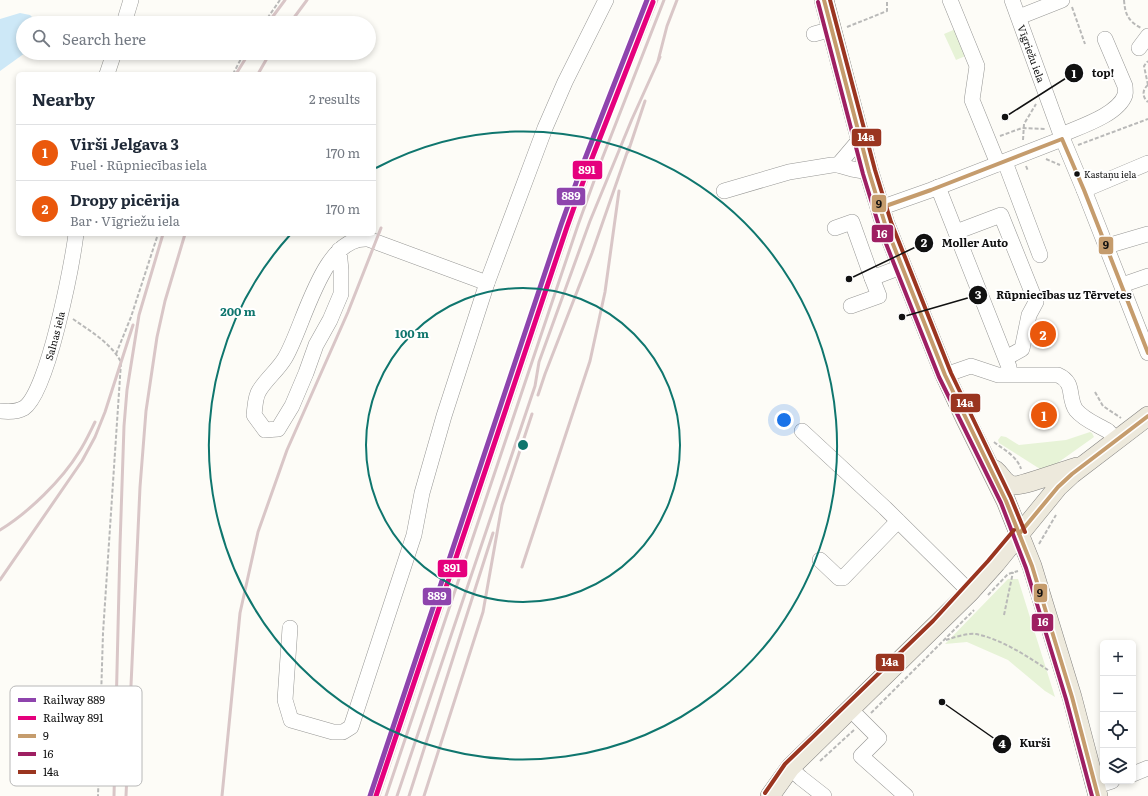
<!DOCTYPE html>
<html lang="en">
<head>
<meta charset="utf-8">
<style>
	:root { --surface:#fff; --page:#f6f6f7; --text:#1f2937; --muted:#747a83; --line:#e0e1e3; --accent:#ea580c }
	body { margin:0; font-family:Literata,serif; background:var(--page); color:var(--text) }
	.controls { position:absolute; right:12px; bottom:12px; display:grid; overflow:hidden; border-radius:6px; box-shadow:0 2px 6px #0003 }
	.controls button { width:36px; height:36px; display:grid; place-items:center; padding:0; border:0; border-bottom:1px solid var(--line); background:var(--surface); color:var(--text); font:20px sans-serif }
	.you { position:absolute; left:784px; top:420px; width:14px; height:14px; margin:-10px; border:3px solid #fff; border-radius:50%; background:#1a73e8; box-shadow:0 0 0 6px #1a73e833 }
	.badge { display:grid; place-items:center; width:26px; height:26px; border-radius:50%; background:var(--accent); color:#fff; font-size:13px; font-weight:700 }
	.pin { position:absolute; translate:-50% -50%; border:2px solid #fff; box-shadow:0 1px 4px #0006 }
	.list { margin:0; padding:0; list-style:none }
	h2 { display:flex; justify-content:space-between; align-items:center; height:52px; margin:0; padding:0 16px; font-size:17px }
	h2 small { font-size:13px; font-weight:400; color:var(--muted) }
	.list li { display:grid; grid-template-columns:26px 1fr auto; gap:12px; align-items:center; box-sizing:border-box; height:56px; padding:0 16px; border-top:1px solid var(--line) }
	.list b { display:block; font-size:15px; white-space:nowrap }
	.list p { margin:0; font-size:13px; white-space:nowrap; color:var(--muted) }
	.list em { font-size:13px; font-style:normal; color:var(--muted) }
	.icon { flex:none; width:22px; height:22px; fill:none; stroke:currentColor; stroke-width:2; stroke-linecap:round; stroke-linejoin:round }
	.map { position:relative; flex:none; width:1148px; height:796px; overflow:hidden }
	.search { position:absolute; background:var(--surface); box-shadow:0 2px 6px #0003; left:16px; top:16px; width:360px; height:44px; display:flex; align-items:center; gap:10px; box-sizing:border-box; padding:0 14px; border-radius:22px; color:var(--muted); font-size:15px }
	.panel { position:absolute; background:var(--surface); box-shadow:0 2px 6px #0003; left:16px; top:72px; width:360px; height:164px; border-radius:6px }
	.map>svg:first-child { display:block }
</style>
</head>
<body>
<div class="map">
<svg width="1148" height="796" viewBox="0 0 1148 796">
	<rect width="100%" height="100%" fill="#fdfcf7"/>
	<path fill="#e7f3d7" d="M958 28 970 54 956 60 944 34Z
		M1090 432 1092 433 1094 437 1056 464 1040 469 999 443 998 440 1001 436 1006 437 1019 445 1066 440Z
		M1008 579H1018L1055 697 1045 691 1008 660 967 642 945 644Z"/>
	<path fill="#cde8f7" d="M20 13 30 15 38 23H23V53H25L0 71V19Z"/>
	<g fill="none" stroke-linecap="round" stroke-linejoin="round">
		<defs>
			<g id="minor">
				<path d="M950 0 977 66 972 100 998 164"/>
				<path id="s1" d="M1012 0 1061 135 1084 190 1148 353"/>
				<path d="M1019 17 1062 0"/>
				<path d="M124 23 131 0"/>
				<path d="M814 34 832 29"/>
				<path d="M1139 48 1148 36"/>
				<path d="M107 74 114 53"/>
				<path d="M1061 135C1079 127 1118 115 1125 95 1126 92 1125 88 1125 86L1105 39"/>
				<path d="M1005 162 1040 255"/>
				<path d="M838 165 861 138"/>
				<path d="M938 187 1009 367"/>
				<path d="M1084 190 1148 163"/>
				<path d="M724 191 789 172 832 165H838L852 169 869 172"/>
				<path d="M880 208 931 190 1062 139"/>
				<path d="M835 228 852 222 872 278 901 267"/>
				<path d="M956 232 1001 215 1036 302 1029 315 1022 349 1006 358"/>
				<path d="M1107 246 1148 234"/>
				<path d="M339 250 341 270V294L330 320 316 345 306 373 292 406 278 429 265 430 254 415C255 408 255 397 259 391 266 379 278 370 285 358 304 327 322 235 368 239L487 283"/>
				<path d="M1122 285 1148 276"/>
				<path d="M851 306 879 296 872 278"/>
				<path d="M945 375 971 366 998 375H1058C1076 383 1067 397 1076 410 1084 420 1098 425 1108 431 1111 434 1114 437 1116 441"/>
				<path id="s2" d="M0 411C8 412 17 412 24 408 48 392 72 265 76 234"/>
				<path d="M802 431 885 508 970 592"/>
				<path d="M820 560 839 578H843L898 521"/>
				<path d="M290 628 285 700 291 720 333 732H343L351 727 414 535 422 493 444 416 487 283 545 128 565 82 606 0"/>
				<path d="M851 710 879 738 861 756 906 796"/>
				<path d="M790 768 801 778 824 796"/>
				<path d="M1133 774 1148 768"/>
				<path d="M1096 786 1112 781"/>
			</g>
			<path id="major" d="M824 0 869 172 885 224 945 375 965 418 1006 501 1032 566 1072 697 1098 796
				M995 470C1001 475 1004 483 1011 485 1018 488 1066 470 1077 467
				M770 796 790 768 970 592 996 563 1058 487 1072 474 1148 416"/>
		</defs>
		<use href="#minor" stroke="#979795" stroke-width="16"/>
		<use href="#major" stroke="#858482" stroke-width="20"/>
		<path stroke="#b9b9b8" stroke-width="2" stroke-dasharray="4 2" stroke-linecap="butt" d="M1124 0C1125 14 1128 21 1141 28
			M1072 7 1085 44
			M264 23 280 0
			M847 27 887 11V0
			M233 74 244 53
			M1148 85 1144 66 1148 61
			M1148 85C1142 90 1142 97 1148 102
			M1000 136 1022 128 1046 129
			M1023 140 1024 124 1036 104
			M1078 145 1148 119
			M1046 159 1060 165
			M1026 166 1028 171
			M73 319C90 331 111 343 121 362L103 633 98 796
			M116 354 131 317 158 234
			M1095 392 1103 406 1121 418
			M994 442C1004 450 1017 456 1021 469
			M1039 544 1056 515
			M988 595 1008 574 1018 571
			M1004 615 1013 572
			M946 640C955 637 967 633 976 634 1001 639 1027 656 1048 670
			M871 713 974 610
			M820 761 854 730"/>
		<use href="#minor" stroke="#fffffe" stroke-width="15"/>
		<use href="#major" stroke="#ede9dc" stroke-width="19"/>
		<path stroke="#d9c6c7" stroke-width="3" d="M268 23 285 0
			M290 23 307 0
			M658 61 667 26 677 0
			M236 74 249 53
			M258 74 270 53
			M628 152 645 101
			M538 395 545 374 592 253 629 147
			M0 530C28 513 62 480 79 452 85 443 90 432 95 422
			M522 567 590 361 605 292 619 191
			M0 580 82 461 95 437 105 412 133 325
			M114 796 120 545 124 426 127 390 139 315 163 234
			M126 796 140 487 146 411 157 337 165 301 185 234
			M222 796 240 613 258 532 287 450 348 312 381 228
			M379 796 576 209 610 117 657 0
			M386 796 578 225 602 159 664 0
			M397 796 535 386 539 362 590 221 632 119 660 57
			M409 796 493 533
			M424 796 483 612 502 505 532 414"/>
		<defs>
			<path id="bus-1" d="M824 0 869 172 885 224 945 375 1006 501 1032 566 1072 697 1098 796
				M1062 139 1084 190 1148 353
				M880 208 931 190 1062 139
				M1019 534 1058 487 1072 474 1148 416"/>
			<path id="bus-2" d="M818 2 863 174 879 226 939 377 1001 503 1026 568 1066 699 1092 796"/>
			<path id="bus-3" d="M830 0 875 170 891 222 951 373 1011 498 1025 532
				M765 793 785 764 933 621 988 561 1014 530"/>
		</defs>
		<use href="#bus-1" stroke="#fff" stroke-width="7"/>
		<use href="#bus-2" stroke="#fff" stroke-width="7"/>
		<use href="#bus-3" stroke="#fff" stroke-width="7"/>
		<use href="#bus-1" stroke="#c59c6d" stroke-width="4"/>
		<use href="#bus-2" stroke="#9e1f62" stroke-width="4"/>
		<use href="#bus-3" stroke="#9a3520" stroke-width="4"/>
		<defs>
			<path id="rail-1" d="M370 796 561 225 581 169 647 0"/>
			<path id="rail-2" d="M376 796 567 227 587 171 653 2"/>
		</defs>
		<use href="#rail-1" stroke="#fff" stroke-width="8"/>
		<use href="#rail-2" stroke="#fff" stroke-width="8"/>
		<use href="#rail-1" stroke="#8e44ad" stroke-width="5"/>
		<use href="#rail-2" stroke="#e5007d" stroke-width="5"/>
	</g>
	<g fill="none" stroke="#0f766e" stroke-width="2">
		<circle cx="523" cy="445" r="157"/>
		<path d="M376 168A314 314 0 1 1 290 235"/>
	</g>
	<circle fill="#111" stroke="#fff" stroke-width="1.5" cx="1077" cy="174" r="3.5"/>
	<g text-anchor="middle" stroke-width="4" stroke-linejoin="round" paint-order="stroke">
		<g font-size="9" fill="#111" stroke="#fff" text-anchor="start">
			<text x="1084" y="178">Kastaņu iela</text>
		</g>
		<g font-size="10" fill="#111" stroke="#fff">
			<text dy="4" stroke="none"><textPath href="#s1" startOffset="57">Vīgriežu iela</textPath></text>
			<text dy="4" stroke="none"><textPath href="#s2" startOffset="104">Salnas iela</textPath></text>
		</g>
	</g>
	<rect x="10" y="686" width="132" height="100" rx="6" fill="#fff" stroke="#b8b8b8" stroke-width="1"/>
	<rect x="18" y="698" width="18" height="4" fill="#8e44ad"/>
	<rect x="18" y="716" width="18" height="4" fill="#e5007d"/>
	<rect x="18" y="734" width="18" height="4" fill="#c59c6d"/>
	<rect x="18" y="752" width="18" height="4" fill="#9e1f62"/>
	<rect x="18" y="770" width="18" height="4" fill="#9a3520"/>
	<g font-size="11" fill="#111">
		<text x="43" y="704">Railway 889</text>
		<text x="43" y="722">Railway 891</text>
		<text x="43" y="740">9</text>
		<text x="43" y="758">16</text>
		<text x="43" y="776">14a</text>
	</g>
	<circle cx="523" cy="445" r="6" fill="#0f766e" stroke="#fff" stroke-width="2"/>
	<g font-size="12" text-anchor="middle" font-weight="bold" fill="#0f766e" stroke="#fff" stroke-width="4" stroke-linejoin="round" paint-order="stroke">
		<text x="238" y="316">200 m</text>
		<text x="412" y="338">100 m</text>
	</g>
	<path fill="none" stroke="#111" stroke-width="1.5" d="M1005 117L1074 73M849 279L924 243M902 317L978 295M942 702L1002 744"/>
	<g fill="#111" stroke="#fff" stroke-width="1.5">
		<circle cx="1005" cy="117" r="4"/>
		<circle cx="849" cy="279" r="4"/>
		<circle cx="902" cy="317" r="4"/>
		<circle cx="942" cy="702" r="4"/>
		<circle cx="1074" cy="73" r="10"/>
		<circle cx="924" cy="243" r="10"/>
		<circle cx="978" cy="295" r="10"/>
		<circle cx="1002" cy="744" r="10"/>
	</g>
	<g font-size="12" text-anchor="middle" font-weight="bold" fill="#fff">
		<text x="1074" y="78">1</text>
		<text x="924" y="247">2</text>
		<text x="978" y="299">3</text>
		<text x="1002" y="748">4</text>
	</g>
	<g font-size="11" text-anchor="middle" font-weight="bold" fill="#111" stroke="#fff" stroke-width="4" stroke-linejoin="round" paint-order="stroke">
		<text x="1103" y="77">top!</text>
		<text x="975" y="247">Moller Auto</text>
		<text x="1064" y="299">Rūpniecības uz Tērvetes</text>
		<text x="1035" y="747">Kurši</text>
	</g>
	<g stroke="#fff" stroke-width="1.5">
		<rect x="851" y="128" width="31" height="19" rx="4" fill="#9a3520"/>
		<rect x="572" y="160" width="31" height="20" rx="4" fill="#e5007d"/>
		<rect x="556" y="187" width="30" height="19" rx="4" fill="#8e44ad"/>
		<rect x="871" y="194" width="16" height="19" rx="4" fill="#c59c6d"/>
		<rect x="871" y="224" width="23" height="19" rx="4" fill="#9e1f62"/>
		<rect x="1098" y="236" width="16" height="19" rx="4" fill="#c59c6d"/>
		<rect x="950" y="393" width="31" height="20" rx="4" fill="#9a3520"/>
		<rect x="437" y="559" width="31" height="19" rx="4" fill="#e5007d"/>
		<rect x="1033" y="583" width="15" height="20" rx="4" fill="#c59c6d"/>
		<rect x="422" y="587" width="30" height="19" rx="4" fill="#8e44ad"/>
		<rect x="1031" y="613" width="23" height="19" rx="4" fill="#9e1f62"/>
		<rect x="875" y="653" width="30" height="19" rx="4" fill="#9a3520"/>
	</g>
	<g font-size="11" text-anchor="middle" font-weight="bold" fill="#fff">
		<text x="866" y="141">14a</text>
		<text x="587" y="174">891</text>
		<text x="571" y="200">889</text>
		<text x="882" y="238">16</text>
		<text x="965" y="407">14a</text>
		<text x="452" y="572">891</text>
		<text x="437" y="600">889</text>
		<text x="1043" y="626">16</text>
		<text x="890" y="666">14a</text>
	</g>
	<g font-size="11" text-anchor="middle" font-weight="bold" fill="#111">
		<text x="879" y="208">9</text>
		<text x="1106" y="249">9</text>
		<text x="1040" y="597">9</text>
	</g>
</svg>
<div class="controls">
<button>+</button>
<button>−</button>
<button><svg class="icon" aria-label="locate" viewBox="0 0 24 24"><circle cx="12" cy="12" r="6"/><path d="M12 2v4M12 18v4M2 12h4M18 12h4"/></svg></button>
<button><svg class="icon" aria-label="layers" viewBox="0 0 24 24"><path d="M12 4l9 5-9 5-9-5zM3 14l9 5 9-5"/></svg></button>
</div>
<div class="you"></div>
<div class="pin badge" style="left:1044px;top:415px">1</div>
<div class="pin badge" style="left:1043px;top:334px">2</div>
<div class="search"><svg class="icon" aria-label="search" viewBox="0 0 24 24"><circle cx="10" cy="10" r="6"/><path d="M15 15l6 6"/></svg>Search here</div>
<section class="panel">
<h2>Nearby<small>2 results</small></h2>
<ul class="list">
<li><span class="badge">1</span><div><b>Virši Jelgava 3</b><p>Fuel · Rūpniecības iela</p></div><em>170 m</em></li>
<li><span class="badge">2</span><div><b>Dropy picērija</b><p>Bar · Vīgriežu iela</p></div><em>170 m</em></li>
</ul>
</section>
</div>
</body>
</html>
